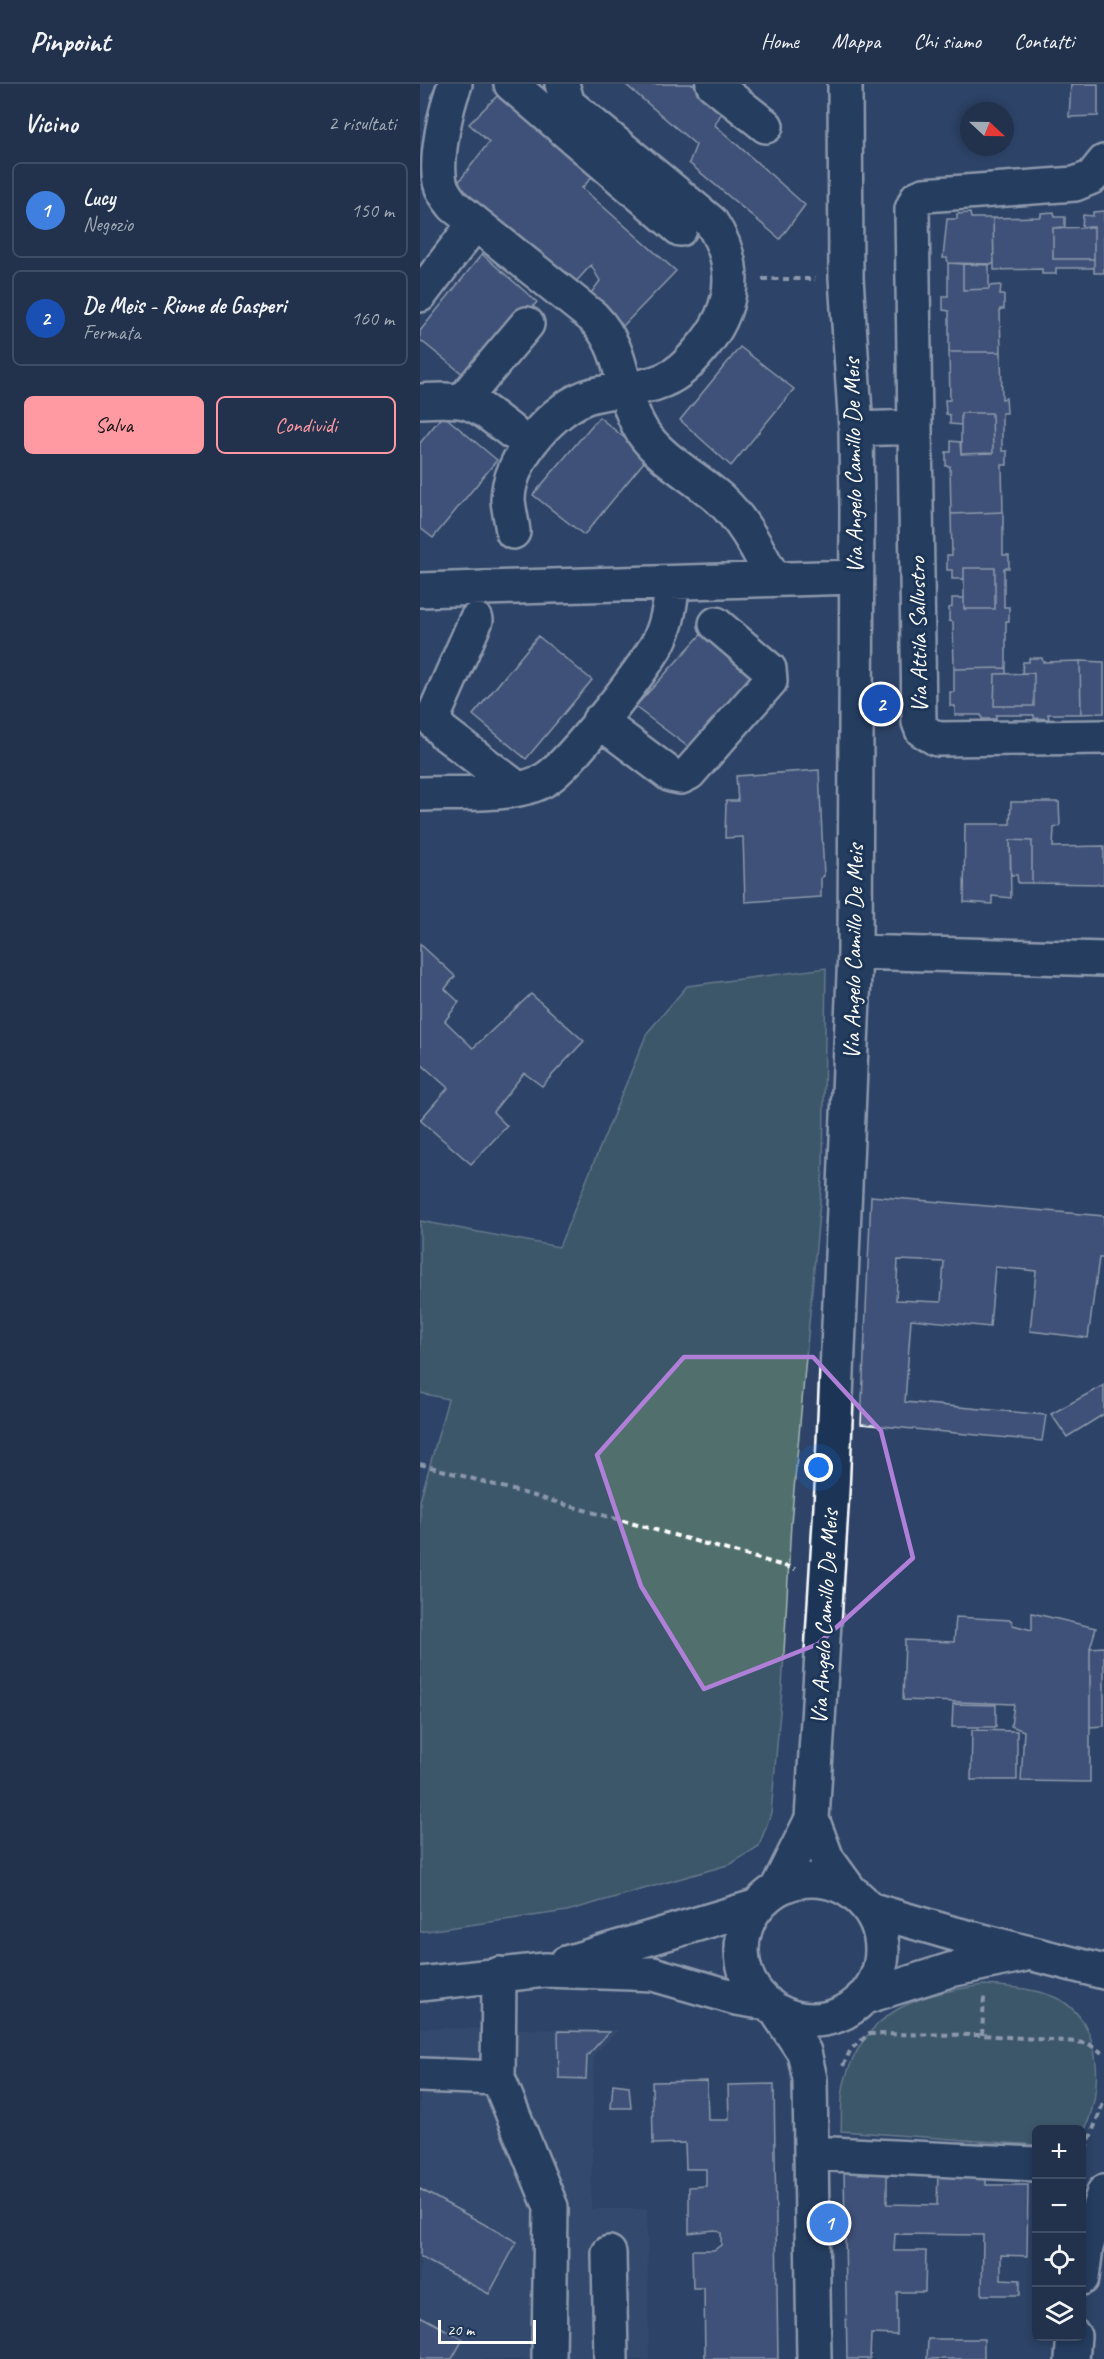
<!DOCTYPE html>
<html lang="it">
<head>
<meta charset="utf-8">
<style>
	:root { --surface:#22324d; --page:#2e3e57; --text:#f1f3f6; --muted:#a2aab6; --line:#3f4d65; --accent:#ff9aa2 }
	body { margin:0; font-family:Caveat,sans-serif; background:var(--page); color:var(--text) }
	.controls { position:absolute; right:18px; bottom:18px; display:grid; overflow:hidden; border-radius:9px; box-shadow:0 3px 9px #0003 }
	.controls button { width:54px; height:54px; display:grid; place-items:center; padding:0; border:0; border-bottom:2px solid var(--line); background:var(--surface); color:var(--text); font:30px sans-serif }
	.compass { position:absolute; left:540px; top:18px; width:54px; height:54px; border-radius:50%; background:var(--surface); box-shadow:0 3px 9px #0003; rotate:112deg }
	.scale { position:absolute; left:18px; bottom:15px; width:98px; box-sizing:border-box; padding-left:6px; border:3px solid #fff; border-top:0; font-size:16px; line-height:21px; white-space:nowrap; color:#fff; -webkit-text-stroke:4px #1d3557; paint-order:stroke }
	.you { position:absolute; left:399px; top:1384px; width:21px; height:21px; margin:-15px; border:4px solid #fff; border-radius:50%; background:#1a73e8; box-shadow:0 0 0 9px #1a73e833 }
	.badge { display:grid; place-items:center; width:39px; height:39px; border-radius:50%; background:var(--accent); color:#fff; font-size:20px; font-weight:700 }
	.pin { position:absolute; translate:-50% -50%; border:3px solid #fff; box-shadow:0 2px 6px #0006 }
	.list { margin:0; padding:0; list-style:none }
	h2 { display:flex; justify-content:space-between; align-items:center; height:78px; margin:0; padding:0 24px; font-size:26px }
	h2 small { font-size:20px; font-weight:400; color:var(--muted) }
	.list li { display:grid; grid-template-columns:39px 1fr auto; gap:18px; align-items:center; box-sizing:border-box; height:96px; margin:0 12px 12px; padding:0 12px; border:2px solid var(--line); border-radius:9px }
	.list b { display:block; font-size:22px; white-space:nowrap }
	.list p { margin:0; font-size:20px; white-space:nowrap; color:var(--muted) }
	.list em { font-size:20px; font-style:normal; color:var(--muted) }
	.actions { display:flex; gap:12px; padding:18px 24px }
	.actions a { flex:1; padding:14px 0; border:2px solid var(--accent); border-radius:9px; text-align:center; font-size:21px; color:var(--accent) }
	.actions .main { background:var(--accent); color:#111 }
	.icon { flex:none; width:33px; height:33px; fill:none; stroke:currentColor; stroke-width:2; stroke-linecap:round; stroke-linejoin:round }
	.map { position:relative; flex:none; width:684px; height:2275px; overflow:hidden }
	header { display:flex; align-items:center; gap:36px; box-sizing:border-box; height:84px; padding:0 30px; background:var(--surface); border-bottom:2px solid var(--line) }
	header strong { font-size:28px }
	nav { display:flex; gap:33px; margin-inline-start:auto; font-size:21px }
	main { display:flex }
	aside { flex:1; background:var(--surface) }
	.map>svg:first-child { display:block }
</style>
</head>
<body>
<header>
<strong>Pinpoint</strong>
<nav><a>Home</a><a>Mappa</a><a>Chi siamo</a><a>Contatti</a></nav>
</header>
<main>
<aside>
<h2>Vicino<small>2 risultati</small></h2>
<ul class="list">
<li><span class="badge" style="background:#3f7fe0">1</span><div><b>Lucy</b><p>Negozio</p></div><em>150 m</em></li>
<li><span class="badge" style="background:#1a4fb4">2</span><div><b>De Meis - Rione de Gasperi</b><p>Fermata</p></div><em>160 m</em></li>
</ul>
<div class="actions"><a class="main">Salva</a><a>Condividi</a></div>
</aside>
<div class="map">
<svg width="684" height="2275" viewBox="0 0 684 2275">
	<rect width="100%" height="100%" fill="#2e4367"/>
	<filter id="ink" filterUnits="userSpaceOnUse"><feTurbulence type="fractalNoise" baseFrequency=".0167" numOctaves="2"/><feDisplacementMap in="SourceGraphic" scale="12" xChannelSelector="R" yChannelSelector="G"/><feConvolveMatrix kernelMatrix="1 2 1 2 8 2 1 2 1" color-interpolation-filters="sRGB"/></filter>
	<g filter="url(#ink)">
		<path fill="#3d5175" d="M0 1944 198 1946 174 1970 171 2125H227L229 2275H0Z"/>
		<path fill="#516f6d" stroke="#a8b7b6" stroke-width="1.5" d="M406 884 403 1085 371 1439 362 1605 351 1729 339 1762 311 1780 147 1827 0 1848V1417L28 1315 0 1309V1137L139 1163 227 949 267 902Z
			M564 1901C589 1903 618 1904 641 1916 684 1943 684 2008 662 2052V2046H616V2061L421 2047C422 2032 420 2012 425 1996 446 1925 498 1910 564 1901Z"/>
		<path fill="#54648c" stroke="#fff" stroke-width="1.5" fill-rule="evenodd" d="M205 0H273L303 26 295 41 385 121 360 155 269 79 276 61Z
			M651 0H678V32L649 33Z
			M79 10 174 91 162 104 256 187 201 244 168 213 180 197 171 181 154 200 34 104 69 58 49 40Z
			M684 127V189H674V143H662L663 131 673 132V128Z
			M634 128 635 133H645V143L633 144V175H674V184H636V190H622V185L574 186 573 134 621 133V129Z
			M550 129 551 134H573L574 180 528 179 527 174H523L527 135H537V130Z
			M674 143V175H633V144Z
			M62 170 117 218 49 295 0 256V247Z
			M528 179 543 180V206L569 205V202L581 201 580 211H584V225H580L581 268H529V227L523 226V212H528Z
			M543 180 569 181V205L543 206Z
			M320 263 374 305 311 382 260 336Z
			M529 268H581L582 315 586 314 587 329H582V367H587V381H582L583 428 531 430 530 382H526V368H531V357L540 358 541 370 573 369 572 329H541V341L530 340V331L526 330 525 316H530Z
			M541 329H572L573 369 541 370Z
			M23 331 77 376 13 454 0 444V359Z
			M179 333 228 373 164 451 113 411Z
			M583 428V471H589V484H584V523H589V537H586V584L534 585 533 538 529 537V524L532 523V514H544V525H575V484H544V495H532V486H527V471H532L531 430Z
			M544 484H575V525H544Z
			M285 546 335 589 271 665 215 623Z
			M118 552 172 596 106 675 53 631Z
			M609 574H622L623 578 660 577 661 630H628L629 635 614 634V631H576V635H562L561 631H535V622H530V608H534V585L586 584V590H575L574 622H614V589H602L603 578H609Z
			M660 577 684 578V629L661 630Z
			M614 589V622H574L575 590Z
			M399 686 404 792 401 794V813L325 818 323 753 305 754 306 717H318L316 692Z
			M591 718H639L640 742 634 744 633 763 684 762V800L612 799V757L590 756 591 814 572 812V820L544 818 545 740H590Z
			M590 756 612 757V799H598L597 791H591Z
			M0 860 35 892 25 905 39 918 25 937 53 964 111 910 164 957 122 1002 104 989 73 1028 87 1042 51 1080 0 1036 28 1004 0 979Z
			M451 1112 684 1132V1174H679L668 1254 610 1247 616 1187 575 1183 570 1243 491 1235 485 1318 626 1331 622 1357 441 1340ZM478 1176 524 1178 521 1218 476 1216Z
			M684 1301V1330L647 1353 631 1330Z
			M612 1529 676 1544 670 1564V1698L601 1697 604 1647 591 1642 594 1620 483 1616 485 1556 534 1558 536 1533 591 1536 593 1541 612 1546Z
			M684 1563V1642L670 1643V1564Z
			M533 1620 576 1621V1643H532Z
			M552 1646 597 1647V1696H551Z
			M138 1947 189 1948 167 1972 166 1995 139 1994Z
			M287 1997 288 2036H309L308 2001 354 2000 358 2275H285L284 2204H273L272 2166H294L301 2161V2149L295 2146 269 2149V2103L286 2102V2085H266L265 2059 233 2060 232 1998Z
			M193 2000 209 2002 211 2024H191Z
			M424 2085 467 2086V2120L517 2121 518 2089 566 2090V2101H608L607 2172 581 2171V2195L600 2196V2211H562L563 2151 475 2150 474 2167H506L505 2208H477V2251L451 2250 450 2275H427Z
			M0 2105 97 2158 69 2210 0 2173Z
			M0 2232 43 2255 32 2275H0Z
			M508 2255H564V2275H507Z"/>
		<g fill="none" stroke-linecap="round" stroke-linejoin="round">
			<defs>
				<path id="minor" d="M35 0C26 23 15 74 20 98 22 107 28 115 34 122L173 233C208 269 198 310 223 349 242 376 275 393 300 415 324 437 338 466 353 494
					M91 0 260 145
					M293 0 346 42
					M0 211 55 139
					M43 316 107 240
					M0 317C52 314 52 317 92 348
					M495 343 499 638 502 646 517 655 684 653
					M436 345 495 343 492 125 497 114 504 111 655 100 672 93 684 78
					M93 448C92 438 89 427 88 416 88 375 134 321 173 311 197 305 221 306 244 296 259 290 269 279 279 267 314 228 321 183 291 138L148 20 142 0
					M0 506 436 493
					M56 536 15 629 16 640 23 648 98 705
					M179 637 251 691 261 693 269 689 350 597 349 585 296 540
					M0 710C35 708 96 714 126 695 151 679 224 585 239 557 248 539 250 519 253 499
					M435 868 684 875
					M392 1735 407 1775 431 1808
					M322 1866a70 70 0 1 1 140 0a70 70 0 1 1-140 0Z
					M357 1805 392 1735 412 1406 435 868 437 425 436 345 426 194 425 0
					M449 1825 531 1849 684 1888
					M146 1879 338 1822
					M79 1890 78 1994 131 2123 129 2275
					M0 1900 125 1886 211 1889 233 1890 316 1914 347 1919
					M442 1914 530 1886 602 1871
					M356 1926 384 1968 390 1995 394 2275
					M0 1991 78 1994
					M391 2069 616 2080
					M189 2169 191 2275
					M662 2194 666 2163 684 2108
					M652 2275 654 2252"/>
			</defs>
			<use href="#minor" stroke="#fff" stroke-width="38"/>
			<path stroke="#fff" stroke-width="4" stroke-dasharray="6 4.5" stroke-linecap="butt" d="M342 195H395
				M0 1380 375 1485
				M562 1951 564 1913
				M423 1982 431 1965 449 1950 562 1951 657 1958 669 1960 684 1970
				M662 2075 684 2017"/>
			<use href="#minor" stroke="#1d3557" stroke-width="33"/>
		</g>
	</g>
	<path d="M0 0H684V2275H0ZM264 1273H393L461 1347 493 1474 398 1560 284 1605 221 1502 177 1371Z" fill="#2e4367" fill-opacity=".55" fill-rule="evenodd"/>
	<path fill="none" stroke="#b080d9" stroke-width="4.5" stroke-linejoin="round" d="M264 1273H393L461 1347 493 1474 398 1560 284 1605 221 1502 177 1371Z"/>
	<g text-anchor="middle" stroke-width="6" stroke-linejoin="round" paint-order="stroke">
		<g font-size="24" fill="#fff" stroke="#1d3557">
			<text transform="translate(433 382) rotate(-91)" y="8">Via Angelo Camillo De Meis</text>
			<text transform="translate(498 551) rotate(-91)" y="8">Via Attila Sallustro</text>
			<text transform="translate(433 868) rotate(-89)" y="8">Via Angelo Camillo De Meis</text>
			<text transform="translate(404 1533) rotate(-87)" y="8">Via Angelo Camillo De Meis</text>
		</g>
	</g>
</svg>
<div class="controls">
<button>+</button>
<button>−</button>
<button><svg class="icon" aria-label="locate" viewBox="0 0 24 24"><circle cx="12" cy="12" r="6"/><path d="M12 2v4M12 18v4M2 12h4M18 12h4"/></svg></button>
<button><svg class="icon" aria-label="layers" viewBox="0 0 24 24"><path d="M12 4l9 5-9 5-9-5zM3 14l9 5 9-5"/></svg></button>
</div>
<svg class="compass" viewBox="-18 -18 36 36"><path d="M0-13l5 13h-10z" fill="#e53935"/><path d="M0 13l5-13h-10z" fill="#a2aab6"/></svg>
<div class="scale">20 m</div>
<div class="you"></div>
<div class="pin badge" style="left:409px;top:2139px;background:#3f7fe0">1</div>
<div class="pin badge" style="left:461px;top:620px;background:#1a4fb4">2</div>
</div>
</main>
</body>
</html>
